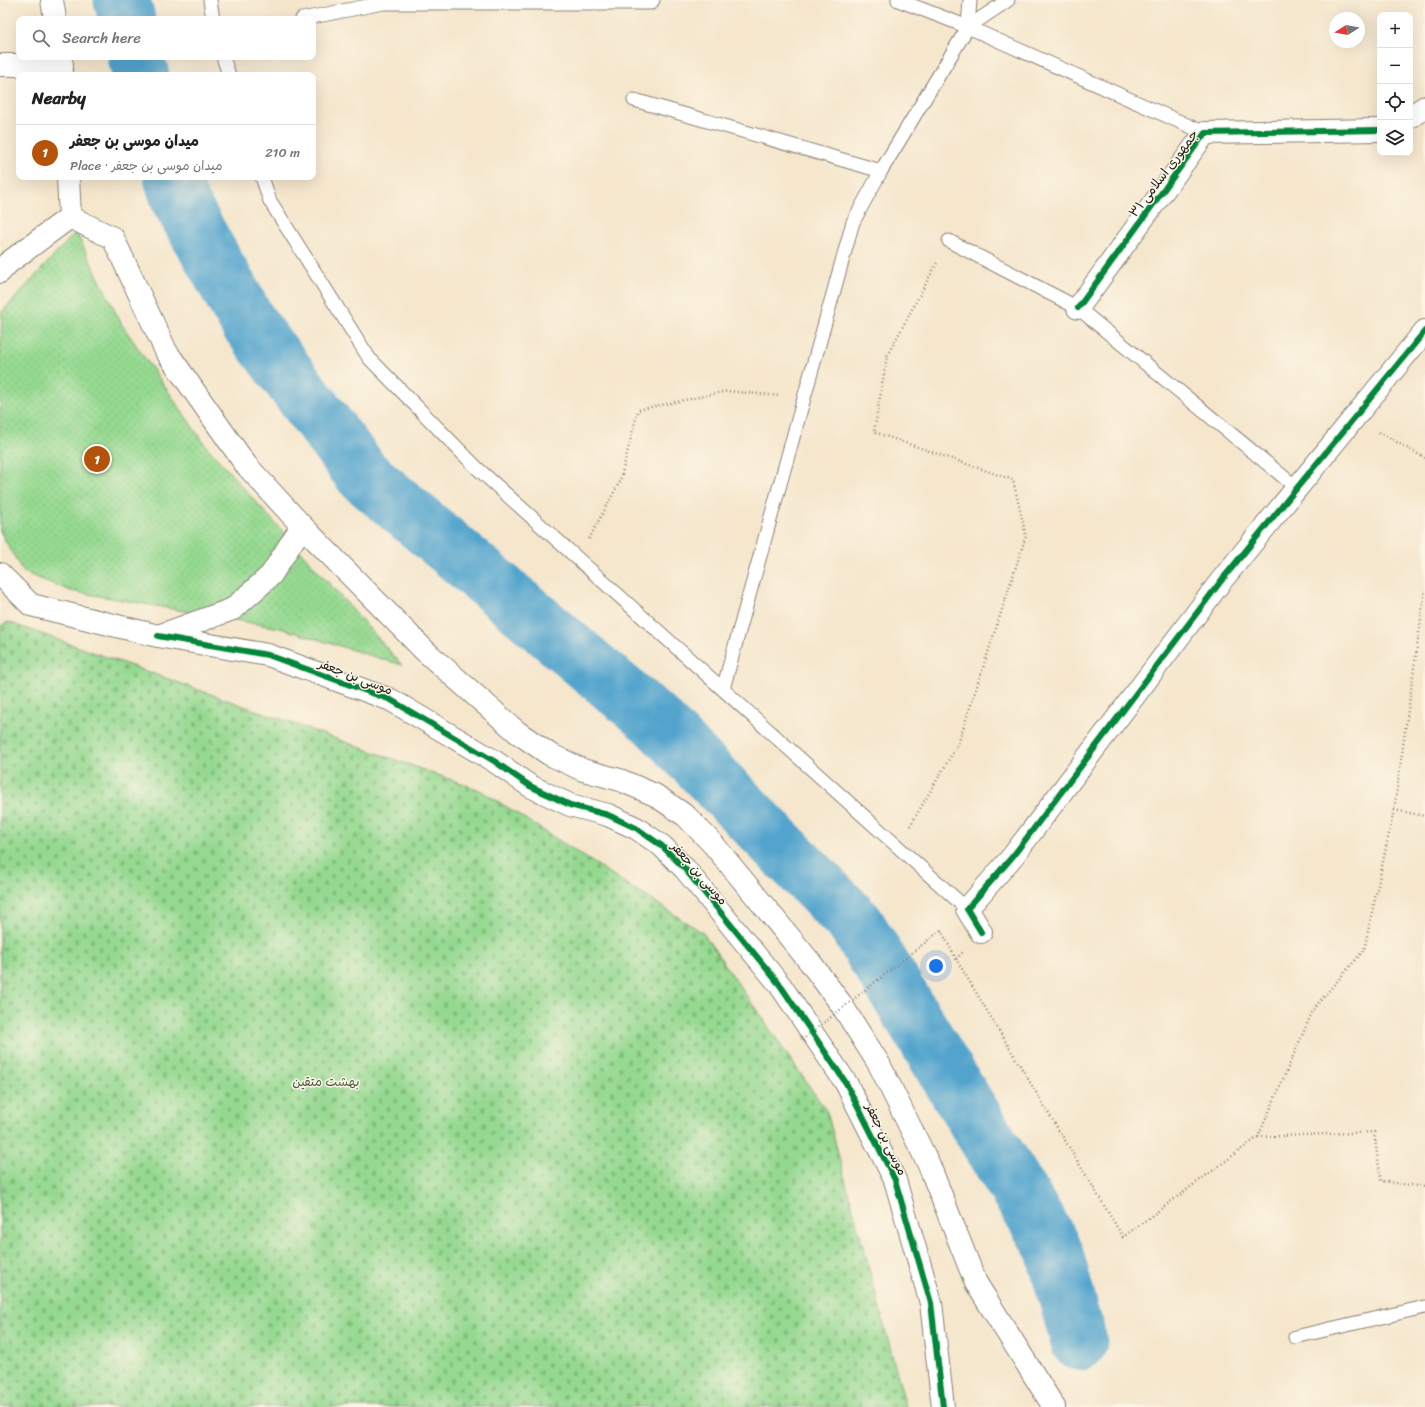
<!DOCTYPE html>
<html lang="en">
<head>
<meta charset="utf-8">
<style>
	:root { --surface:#fff; --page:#f2f2f2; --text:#222; --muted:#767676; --line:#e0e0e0; --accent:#b45309 }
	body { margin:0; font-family:Sriracha,"Playpen Sans Arabic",sans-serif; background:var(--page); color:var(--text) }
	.controls { position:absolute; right:12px; top:12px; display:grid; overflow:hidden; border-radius:8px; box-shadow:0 4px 16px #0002 }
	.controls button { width:36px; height:36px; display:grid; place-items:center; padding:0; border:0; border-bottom:1px solid var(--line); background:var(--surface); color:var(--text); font:20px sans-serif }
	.compass { position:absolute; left:1329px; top:12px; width:36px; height:36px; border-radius:50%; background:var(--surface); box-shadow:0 4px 16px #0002; rotate:259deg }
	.you { position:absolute; left:936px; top:966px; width:14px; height:14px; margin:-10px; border:3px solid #fff; border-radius:50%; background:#1a73e8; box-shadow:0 0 0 6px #1a73e833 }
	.badge { display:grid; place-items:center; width:26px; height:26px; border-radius:50%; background:var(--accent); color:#fff; font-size:13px; font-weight:700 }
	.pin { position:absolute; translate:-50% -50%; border:2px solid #fff; box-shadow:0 1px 4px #0006 }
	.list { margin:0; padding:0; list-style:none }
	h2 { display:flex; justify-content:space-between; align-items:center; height:52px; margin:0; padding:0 16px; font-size:17px }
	h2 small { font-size:13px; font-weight:400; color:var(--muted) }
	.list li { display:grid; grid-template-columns:26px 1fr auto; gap:12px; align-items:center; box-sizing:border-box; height:56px; padding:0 16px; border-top:1px solid var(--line) }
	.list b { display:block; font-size:15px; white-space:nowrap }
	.list p { margin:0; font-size:13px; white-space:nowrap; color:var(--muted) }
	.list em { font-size:13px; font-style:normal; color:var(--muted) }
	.icon { flex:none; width:22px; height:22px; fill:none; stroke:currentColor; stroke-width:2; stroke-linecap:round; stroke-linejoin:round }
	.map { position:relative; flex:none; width:1425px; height:1407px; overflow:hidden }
	.search { position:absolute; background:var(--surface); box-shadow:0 4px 16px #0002; left:16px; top:16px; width:300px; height:44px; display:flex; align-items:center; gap:10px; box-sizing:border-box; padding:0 14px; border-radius:8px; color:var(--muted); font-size:15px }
	.panel { position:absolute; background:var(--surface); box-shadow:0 4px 16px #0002; left:16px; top:72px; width:300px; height:108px; border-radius:8px }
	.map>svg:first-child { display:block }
</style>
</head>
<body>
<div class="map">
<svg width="1425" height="1407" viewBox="0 0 1425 1407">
	<defs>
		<pattern id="cemetery-stones" width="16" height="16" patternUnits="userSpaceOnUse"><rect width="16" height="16" fill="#95d991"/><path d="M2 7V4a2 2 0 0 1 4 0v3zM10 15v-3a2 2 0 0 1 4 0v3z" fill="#80ba7c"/></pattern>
		<pattern id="park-dots" width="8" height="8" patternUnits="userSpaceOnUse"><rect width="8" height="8" fill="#95d991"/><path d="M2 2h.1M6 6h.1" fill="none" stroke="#80ba7c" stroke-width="1.8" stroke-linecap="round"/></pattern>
	</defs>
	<rect width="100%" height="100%" fill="#fcf5e5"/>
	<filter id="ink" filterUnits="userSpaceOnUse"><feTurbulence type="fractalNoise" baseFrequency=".025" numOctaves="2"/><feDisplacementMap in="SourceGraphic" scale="8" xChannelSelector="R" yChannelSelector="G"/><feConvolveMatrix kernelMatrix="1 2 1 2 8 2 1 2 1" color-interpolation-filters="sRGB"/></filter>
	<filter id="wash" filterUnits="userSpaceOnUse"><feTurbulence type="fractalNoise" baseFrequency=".012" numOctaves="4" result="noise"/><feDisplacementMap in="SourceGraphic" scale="16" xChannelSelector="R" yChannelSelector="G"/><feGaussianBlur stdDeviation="0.9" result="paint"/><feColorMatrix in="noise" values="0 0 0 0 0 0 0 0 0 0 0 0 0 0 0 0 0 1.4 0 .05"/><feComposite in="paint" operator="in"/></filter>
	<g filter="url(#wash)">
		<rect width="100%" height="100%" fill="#f5e6cc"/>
		<path fill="url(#cemetery-stones)" stroke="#587a56" d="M8 622 480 790 703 933 827 1112 906 1407H0V626Z"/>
		<path fill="url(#park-dots)" stroke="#587a56" d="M76 232 122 325 206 446 402 665 280 628 71 591 23 572 0 531V368L2 312Z"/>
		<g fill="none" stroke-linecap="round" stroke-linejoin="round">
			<path stroke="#52a4cd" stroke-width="57" d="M122 0 127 19
				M136 57 141 75
				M172 177 179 199 248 322 363 475 656 721 856 924 1053 1247 1079 1342"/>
		</g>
	</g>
	<g filter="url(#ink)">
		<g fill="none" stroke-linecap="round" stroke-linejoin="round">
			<defs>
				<path id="lane" d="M210 0 213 19
					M898 0 968 27 1205 133
					M302 19 383 3H651L653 0
					M968 27 970 0
					M223 57 229 75
					M634 100 881 171
					M262 177 270 201 369 358 477 468 967 909
					M949 241 1078 308 1297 488
					M723 689 853 222 881 171 968 27 1008 0
					M1295 1337 1425 1307"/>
				<path id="street" d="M0 65H62
					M1410 117 1425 107
					M1078 308 1205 133 1380 130
					M981 932 967 909 1013 856 1221 581 1425 331"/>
				<path id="secondary" d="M52 0 55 19
					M61 57 62 75
					M68 177 70 217
					M0 272 8 263 70 217
					M302 526 425 651 517 732 549 754 583 770 620 780 655 795 686 816 713 844 810 962 841 1004 879 1064 929 1165 976 1283 1054 1407
					M0 574 31 605 158 636 233 609 271 575 302 526 246 465 166 351 113 238 70 217
					M158 636 268 655 391 700 494 761 530 786 570 805 608 815 636 828 662 846 685 869 780 985 846 1083 895 1180 931 1303 943 1407"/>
			</defs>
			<use href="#lane" stroke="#888174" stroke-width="15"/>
			<use href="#street" stroke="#888174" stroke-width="24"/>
			<use href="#secondary" stroke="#888174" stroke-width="24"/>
			<path stroke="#888174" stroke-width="2.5" stroke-dasharray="1 3" stroke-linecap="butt" d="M1379 432 1425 458
				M589 539 620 481 638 410 727 391 780 396
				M1394 810 1425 816
				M910 826 958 744 1026 536 1013 480 874 432 887 356 938 261
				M941 930 956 959 1123 1237 1258 1137 1314 1008 1364 950 1394 810 1425 590
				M956 959 963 952
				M1258 1137 1374 1132 1381 1181 1425 1187"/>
			<use href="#lane" stroke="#fff" stroke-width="13"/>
			<use href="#street" stroke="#fff" stroke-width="22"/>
			<use href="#secondary" stroke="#fff" stroke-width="22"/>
			<path stroke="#888174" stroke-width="2.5" stroke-dasharray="1 3" stroke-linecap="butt" d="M802 1040 941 930"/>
			<defs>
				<path id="cycleway" d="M1078 308 1205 133 1380 130
					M158 636 268 655 391 700 494 761 530 786 570 805 608 815 636 828 662 846 685 869 780 985 846 1083 895 1180 931 1303 943 1407
					M981 932 967 909 1013 856 1221 581 1425 331"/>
			</defs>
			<use href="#cycleway" stroke="#fcf5e5" stroke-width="8"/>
			<use href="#cycleway" stroke="#00873e" stroke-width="6"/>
		</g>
	</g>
	<g text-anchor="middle" stroke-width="3" stroke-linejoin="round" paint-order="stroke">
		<g font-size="13" fill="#1c1c1c" stroke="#fcf5e5">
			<text transform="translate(1163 173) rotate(-53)" y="5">جمهوری اسلامی ۳۱</text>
			<text transform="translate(356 676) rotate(21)" y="5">موسی بن جعفر</text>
			<text transform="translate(700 873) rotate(49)" y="5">موسی بن جعفر</text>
			<text transform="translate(887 1139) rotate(64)" y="5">موسی بن جعفر</text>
		</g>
		<g font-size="13" fill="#465e45" stroke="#fcf5e5">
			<text x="326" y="1086">بهشت متقین</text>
		</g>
	</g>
</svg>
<div class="controls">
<button>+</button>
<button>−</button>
<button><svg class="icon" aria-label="locate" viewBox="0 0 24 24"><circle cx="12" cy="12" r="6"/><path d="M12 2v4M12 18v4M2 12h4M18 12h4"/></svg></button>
<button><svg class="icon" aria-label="layers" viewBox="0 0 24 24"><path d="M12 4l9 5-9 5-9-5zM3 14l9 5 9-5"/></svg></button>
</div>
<svg class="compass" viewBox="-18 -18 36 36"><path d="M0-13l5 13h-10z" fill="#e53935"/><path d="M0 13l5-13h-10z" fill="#767676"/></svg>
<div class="you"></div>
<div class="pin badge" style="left:97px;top:459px">1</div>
<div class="search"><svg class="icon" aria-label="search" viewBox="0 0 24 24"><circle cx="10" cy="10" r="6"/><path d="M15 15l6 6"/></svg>Search here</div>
<section class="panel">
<h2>Nearby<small></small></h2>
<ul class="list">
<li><span class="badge">1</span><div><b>میدان موسی بن جعفر</b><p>Place · میدان موسی بن جعفر</p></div><em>210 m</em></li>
</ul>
</section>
</div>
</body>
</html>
